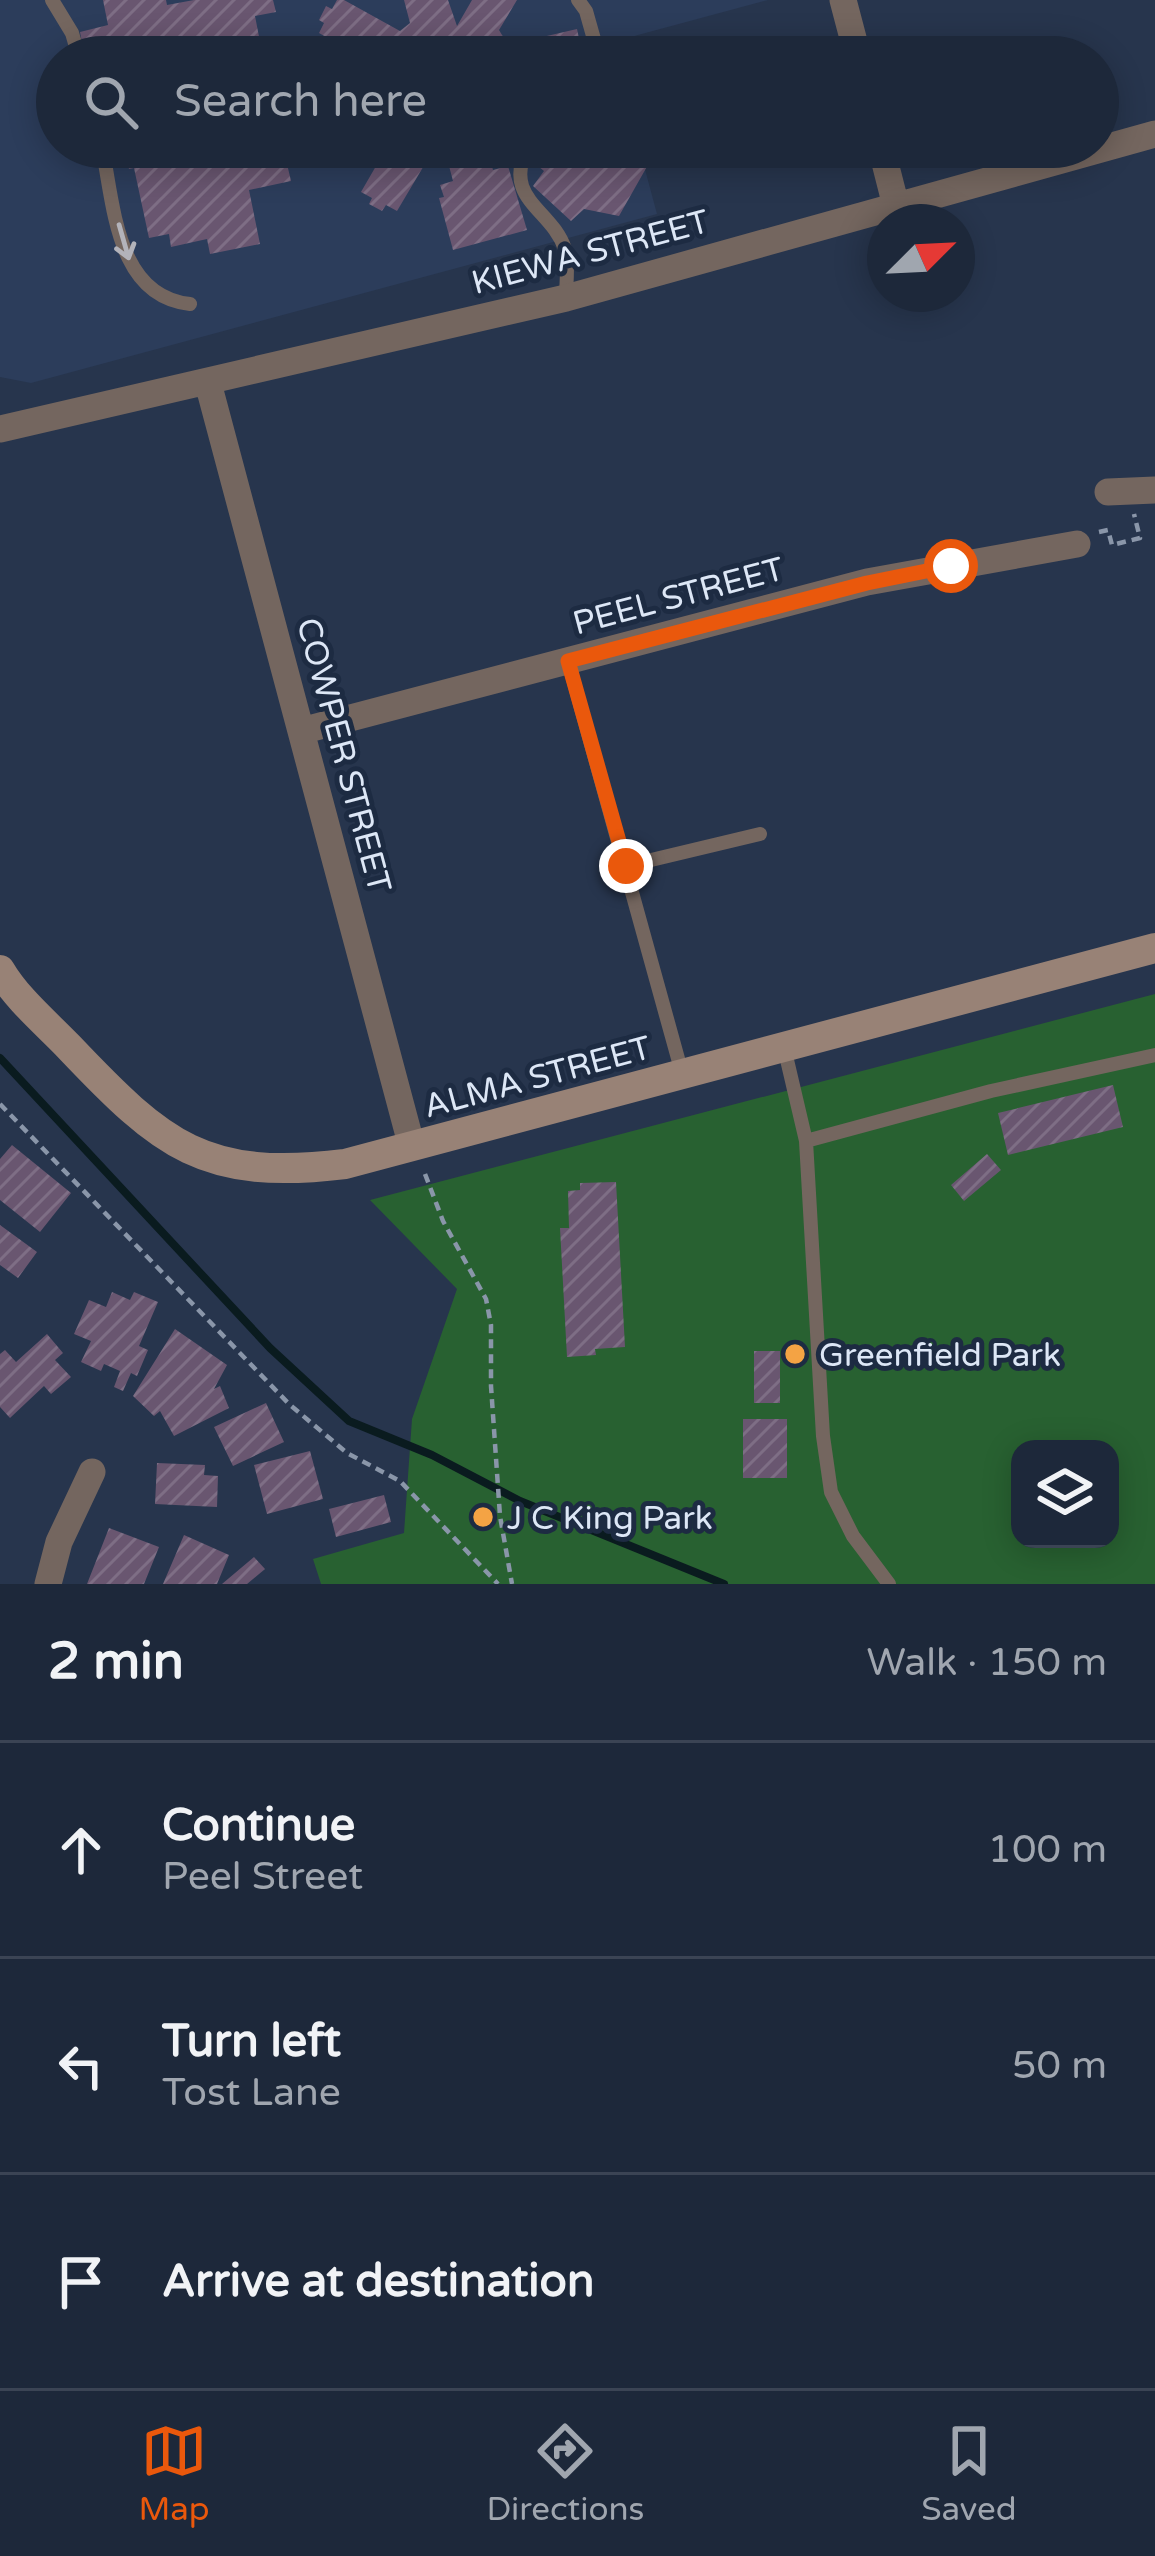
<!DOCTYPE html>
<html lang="en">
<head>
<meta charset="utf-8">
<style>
	:root { --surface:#1d283a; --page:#2a3445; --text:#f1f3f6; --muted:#a0a6af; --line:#3b4454; --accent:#ea580c }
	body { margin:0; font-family:"Varela Round",sans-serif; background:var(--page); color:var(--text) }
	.controls { position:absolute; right:36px; bottom:36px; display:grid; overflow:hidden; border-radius:24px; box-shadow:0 6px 30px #0003 }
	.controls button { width:108px; height:108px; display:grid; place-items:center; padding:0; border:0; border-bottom:3px solid var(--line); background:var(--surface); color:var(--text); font:60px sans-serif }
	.compass { position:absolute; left:867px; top:204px; width:108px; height:108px; border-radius:50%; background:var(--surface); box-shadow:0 6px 30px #0003; rotate:66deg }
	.stop { position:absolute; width:36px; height:36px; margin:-27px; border:9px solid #ea580c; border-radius:50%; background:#fff }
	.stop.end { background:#ea580c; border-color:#fff; box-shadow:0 3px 12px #0008 }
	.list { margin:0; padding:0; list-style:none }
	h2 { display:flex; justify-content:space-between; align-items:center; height:156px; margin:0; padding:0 48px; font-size:51px }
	h2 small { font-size:39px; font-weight:400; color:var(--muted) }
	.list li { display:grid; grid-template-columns:78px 1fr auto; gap:36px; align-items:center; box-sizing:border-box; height:216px; padding:0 48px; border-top:3px solid var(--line) }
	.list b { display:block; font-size:45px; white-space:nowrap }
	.list p { margin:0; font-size:39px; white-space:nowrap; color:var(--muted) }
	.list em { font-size:39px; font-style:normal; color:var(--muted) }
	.icon { flex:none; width:66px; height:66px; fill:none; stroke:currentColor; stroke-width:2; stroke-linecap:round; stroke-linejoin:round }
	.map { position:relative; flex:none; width:1155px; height:1584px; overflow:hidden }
	.search { position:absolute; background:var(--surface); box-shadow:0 6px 30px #0003; left:36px; right:36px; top:36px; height:132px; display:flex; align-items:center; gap:30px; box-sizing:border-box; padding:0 42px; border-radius:66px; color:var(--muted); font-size:45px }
	.sheet { height:804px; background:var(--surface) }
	nav { display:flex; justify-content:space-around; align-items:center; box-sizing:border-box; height:168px; border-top:3px solid var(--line); background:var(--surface); font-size:33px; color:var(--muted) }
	nav a { display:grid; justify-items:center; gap:6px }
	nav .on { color:var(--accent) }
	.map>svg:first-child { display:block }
</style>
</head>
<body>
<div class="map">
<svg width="1155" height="1584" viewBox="0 0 1155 1584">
	<defs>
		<pattern id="building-hatch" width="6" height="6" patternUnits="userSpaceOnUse" patternTransform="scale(3)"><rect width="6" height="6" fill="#695670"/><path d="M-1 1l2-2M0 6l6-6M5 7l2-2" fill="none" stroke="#7e6e85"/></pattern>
	</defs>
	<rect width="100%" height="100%" fill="#27354d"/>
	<path fill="#2c3d5b" d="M0 0H768L612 42 615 57H57V147H639L657 214 31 383 0 377Z"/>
	<path fill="#286131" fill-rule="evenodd" d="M1155 994V1584H321L313 1559 404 1533 412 1419 457 1289 370 1200ZM1020 1449H1110V1539H1020Z"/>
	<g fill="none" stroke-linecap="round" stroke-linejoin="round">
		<path stroke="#0a1b1f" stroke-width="8" d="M0 1058 270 1348 349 1421 432 1455 520 1501 724 1584"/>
	</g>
	<path fill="url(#building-hatch)" d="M103 0H166L167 5 194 0H273L276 12 255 16 263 57H105V54L85 57 80 32 108 25Z
		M337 0H344L400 31 410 23 404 0H448L457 26 472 0H517L499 30 508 45 577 29 583 57H476L454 45 424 53 421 57H361L319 33 324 23 319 20 326 6 332 9Z
		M124 147H283L291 181 249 190 260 244 210 254 207 239 171 247 169 234 149 238 134 168 129 169Z
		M387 147H435L397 211 386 205 382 211 369 204 372 198 361 192Z
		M444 147H487L493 170 508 166 527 230 453 250 439 198 444 197 440 185 453 181Z
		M540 147H634L649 163 619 216 584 209 571 221 533 186 544 171 532 161Z
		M1113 1085 1123 1127 1008 1155 998 1113Z
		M12 1145 71 1193 40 1232 0 1200V1159Z
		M987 1154 1001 1170 964 1201 951 1185Z
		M616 1182 625 1347 595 1349 596 1355 567 1357 560 1228H569L568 1191 580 1190V1183Z
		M0 1225 37 1252 18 1278 0 1265Z
		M112 1292 130 1300 134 1292 158 1302 139 1346 148 1350 137 1376 131 1373 123 1391 114 1387 120 1371 104 1364 101 1371 81 1362 91 1341 74 1334 89 1300 106 1307Z
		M175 1329 227 1365 214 1389 220 1386 229 1408 174 1436 160 1411 154 1416 133 1396Z
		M47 1334 63 1353 55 1360 71 1377 51 1394 44 1386 10 1418 0 1407V1354L5 1350 16 1362Z
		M754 1351H780V1403H754Z
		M266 1403 284 1442 233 1466 214 1427Z
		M743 1419H787V1478H743Z
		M310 1451 323 1499 267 1514 254 1465Z
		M157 1463 205 1465 204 1475 218 1476 217 1507 155 1504Z
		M384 1495 391 1522 336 1537 329 1509Z
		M109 1528 159 1547 144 1584H87Z
		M184 1535 229 1555 217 1584H163Z
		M254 1557 265 1569 247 1584H222Z"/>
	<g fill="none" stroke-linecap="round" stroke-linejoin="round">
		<path stroke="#8a96a9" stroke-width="4.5" stroke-dasharray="9 6" stroke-linecap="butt" d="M1099 532 1108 530 1112 545 1140 538 1134 514
			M0 1104 289 1404 347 1453 400 1481 498 1584
			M425 1174 443 1221 486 1299 491 1325V1386L500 1516 512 1584"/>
		<path stroke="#74665f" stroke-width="14" d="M52 0 72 33 79 57
			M578 0 586 11 599 57
			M102 147C114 205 116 296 190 304
			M528 147C501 199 552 209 565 249 569 263 566 283 566 298
			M568 661 682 1073
			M626 866 760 834
			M784 1047 806 1141 823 1436 831 1492 853 1536 889 1584
			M806 1141 991 1091 1155 1055"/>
		<path stroke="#74665f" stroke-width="27" d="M843 0 858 57
			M881 147 896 206
			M208 383 412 1147
			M0 429 566 298 1155 134
			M1108 492 1155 490
			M301 731 867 582 1077 544
			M48 1584 59 1542 92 1472"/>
		<path stroke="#988276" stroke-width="30" d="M0 970C17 999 46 1023 69 1047 163 1146 204 1181 345 1164L1155 948"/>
	</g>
	<defs><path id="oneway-shaft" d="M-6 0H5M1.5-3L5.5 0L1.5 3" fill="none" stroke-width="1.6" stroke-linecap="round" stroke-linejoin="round" transform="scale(3)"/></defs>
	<use stroke="#b3b3ba" href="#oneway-shaft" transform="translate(124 242) rotate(74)"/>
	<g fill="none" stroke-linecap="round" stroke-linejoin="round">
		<path stroke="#ea580c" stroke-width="15" d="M626 866 568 661 867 583 951 566"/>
	</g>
	<g fill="#f4a344" stroke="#1d2b42" stroke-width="4.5">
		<circle cx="795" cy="1354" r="12"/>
		<circle cx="483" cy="1517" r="12"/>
	</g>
	<g text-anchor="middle" stroke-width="10" stroke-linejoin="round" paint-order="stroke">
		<g font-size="33" fill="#dde7f6" stroke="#1d2b42">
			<text transform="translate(590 251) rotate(-15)" y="12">KIEWA STREET</text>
			<text transform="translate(678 595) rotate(-15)" y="12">PEEL STREET</text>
			<text transform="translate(345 755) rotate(75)" y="12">COWPER STREET</text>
			<text transform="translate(537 1076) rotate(-15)" y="12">ALMA STREET</text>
		</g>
		<g font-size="33" fill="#dde7f6" stroke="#1d2b42" text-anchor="start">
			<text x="819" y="1366">Greenfield Park</text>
			<text x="507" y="1529">J C King Park</text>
		</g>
	</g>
</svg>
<div class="controls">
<button><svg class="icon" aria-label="layers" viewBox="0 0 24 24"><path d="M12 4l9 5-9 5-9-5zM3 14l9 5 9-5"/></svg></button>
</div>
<svg class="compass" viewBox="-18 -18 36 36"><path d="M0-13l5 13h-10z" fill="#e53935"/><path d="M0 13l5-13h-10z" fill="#a0a6af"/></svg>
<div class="stop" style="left:951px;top:566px"></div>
<div class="stop end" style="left:626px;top:866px"></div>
<div class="search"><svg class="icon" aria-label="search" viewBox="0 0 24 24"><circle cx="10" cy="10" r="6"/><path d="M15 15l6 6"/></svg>Search here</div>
</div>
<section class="sheet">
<h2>2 min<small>Walk · 150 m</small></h2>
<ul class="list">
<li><svg class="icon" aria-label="ahead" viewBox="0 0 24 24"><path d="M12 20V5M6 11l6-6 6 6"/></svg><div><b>Continue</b><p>Peel Street</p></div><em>100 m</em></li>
<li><svg class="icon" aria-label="left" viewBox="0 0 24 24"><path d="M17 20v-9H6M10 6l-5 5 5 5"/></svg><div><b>Turn left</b><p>Tost Lane</p></div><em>50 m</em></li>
<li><svg class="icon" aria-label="arrive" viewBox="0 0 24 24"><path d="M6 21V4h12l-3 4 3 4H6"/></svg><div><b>Arrive at destination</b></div></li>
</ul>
</section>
<nav>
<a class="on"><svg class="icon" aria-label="map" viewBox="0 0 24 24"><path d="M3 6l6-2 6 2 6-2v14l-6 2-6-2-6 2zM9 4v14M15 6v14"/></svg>Map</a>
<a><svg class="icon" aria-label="directions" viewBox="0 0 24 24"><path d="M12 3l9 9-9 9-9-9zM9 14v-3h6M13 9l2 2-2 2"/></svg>Directions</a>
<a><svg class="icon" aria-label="saved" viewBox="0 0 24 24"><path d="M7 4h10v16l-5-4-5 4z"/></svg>Saved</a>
</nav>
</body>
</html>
